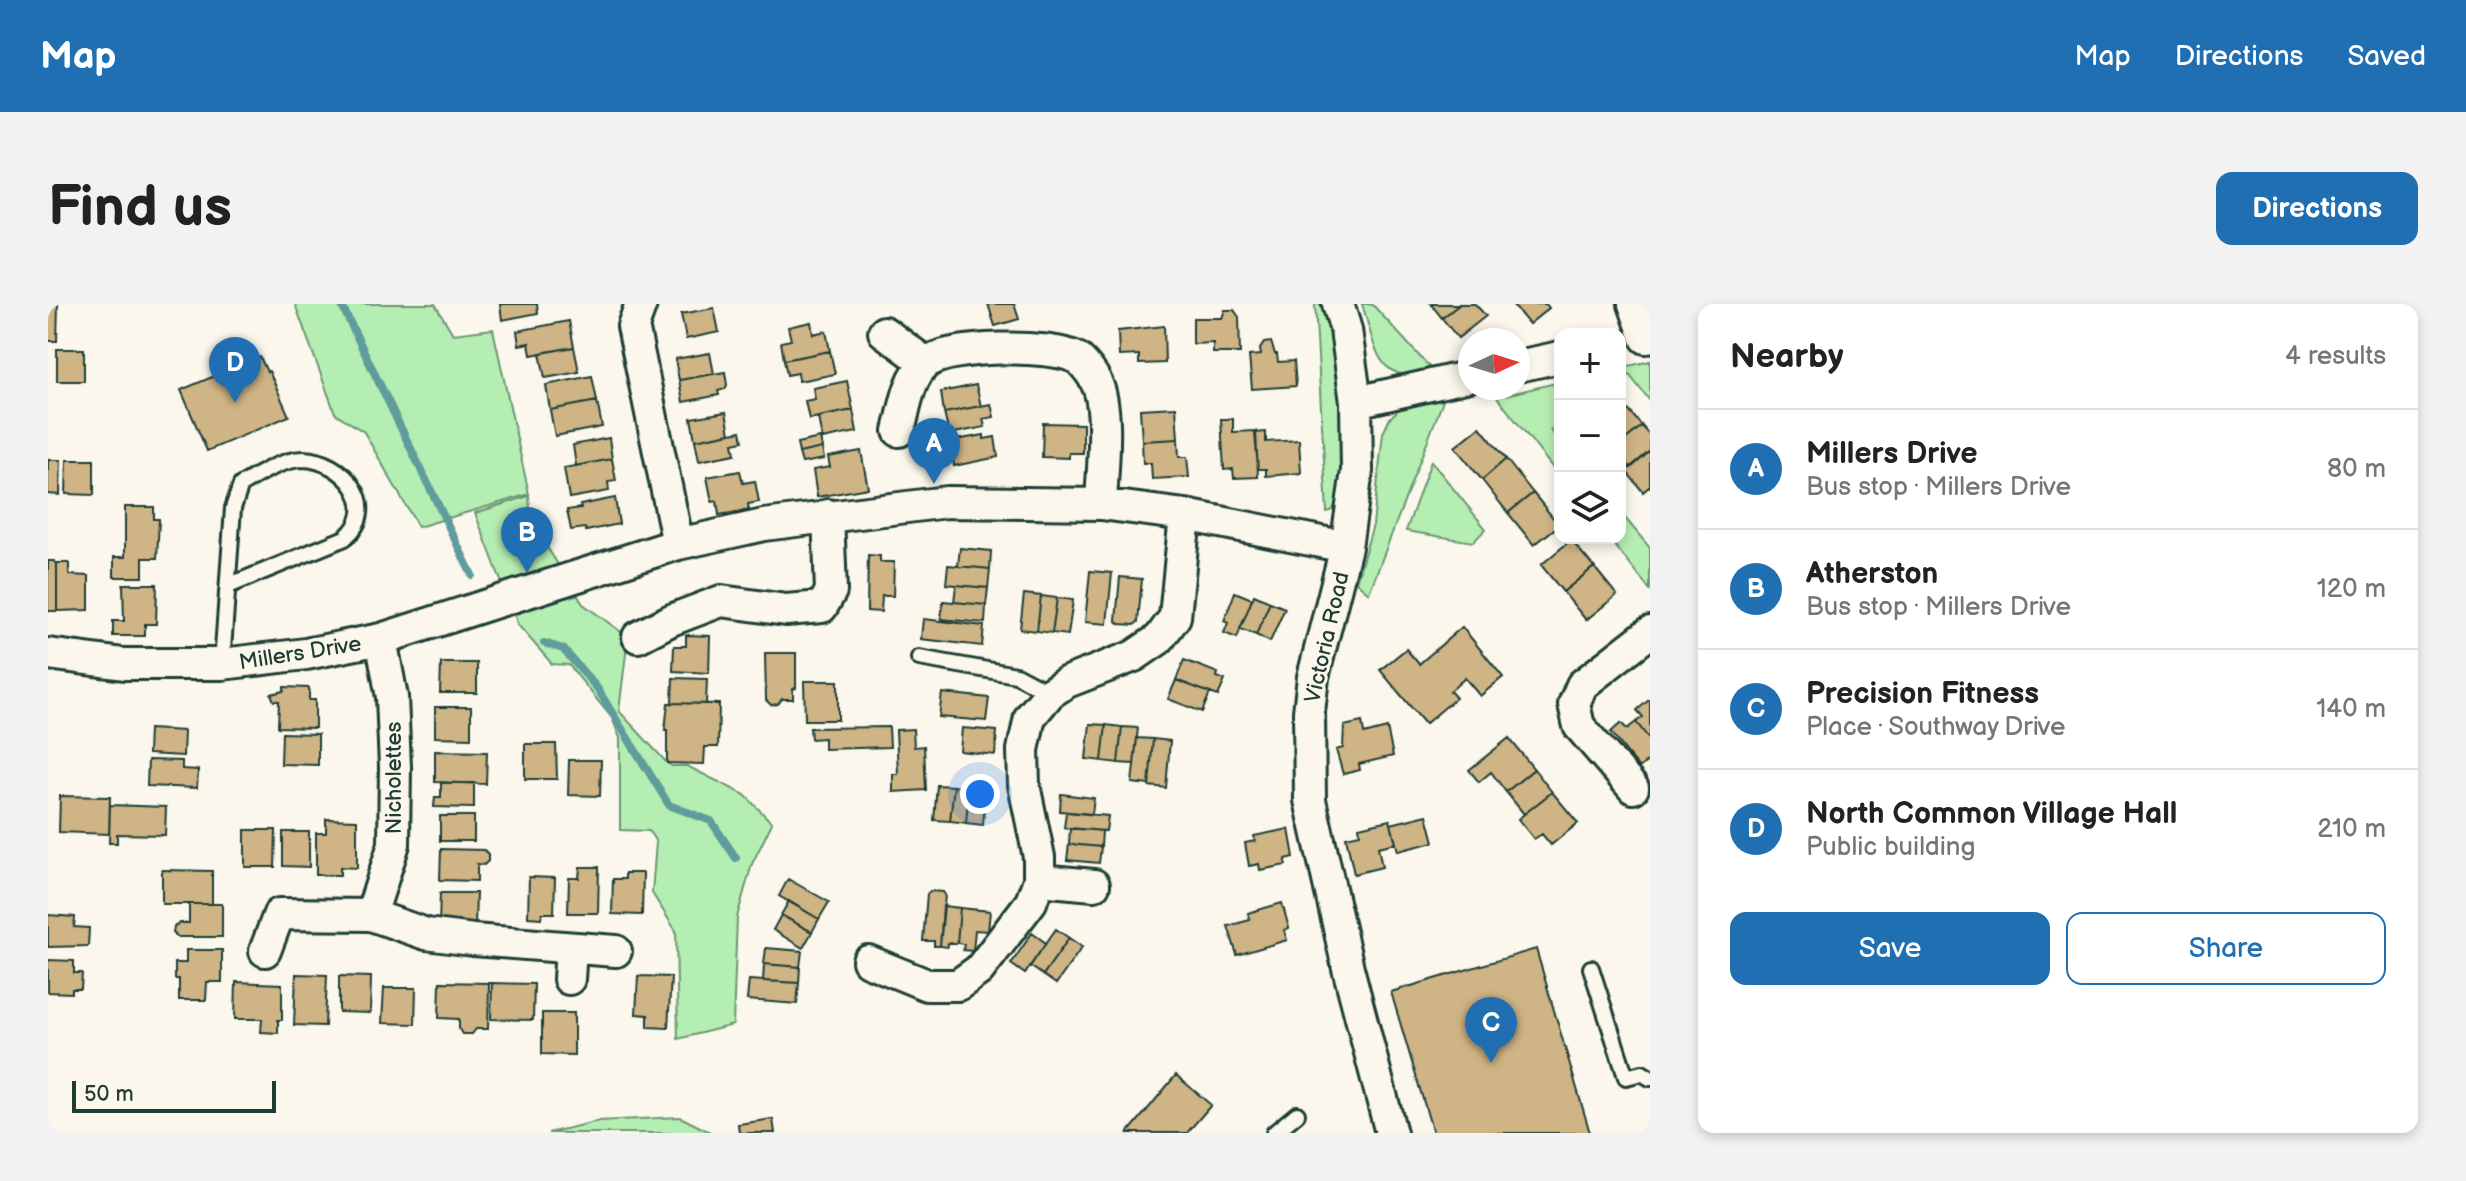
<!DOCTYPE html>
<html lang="en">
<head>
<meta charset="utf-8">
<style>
	:root { --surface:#fff; --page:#f2f2f2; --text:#222; --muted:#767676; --line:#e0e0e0; --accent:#1f6fb2 }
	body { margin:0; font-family:"Balsamiq Sans",sans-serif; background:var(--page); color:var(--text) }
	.controls { position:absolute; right:24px; top:24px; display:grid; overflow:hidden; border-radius:16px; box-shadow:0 4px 12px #0003 }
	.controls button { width:72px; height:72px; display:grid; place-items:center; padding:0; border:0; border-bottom:2px solid var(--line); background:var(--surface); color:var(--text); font:40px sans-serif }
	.compass { position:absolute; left:1410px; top:24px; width:72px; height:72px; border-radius:50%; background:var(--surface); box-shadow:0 4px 12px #0003; rotate:86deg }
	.scale { position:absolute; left:24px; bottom:20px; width:204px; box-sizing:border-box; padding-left:8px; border:4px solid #1f3d34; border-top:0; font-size:22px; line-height:28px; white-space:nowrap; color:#1f3d34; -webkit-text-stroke:6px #fbf7ec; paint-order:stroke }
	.you { position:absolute; left:932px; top:490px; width:28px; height:28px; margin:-20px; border:6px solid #fff; border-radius:50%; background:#1a73e8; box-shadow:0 0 0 12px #1a73e833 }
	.badge { display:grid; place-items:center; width:52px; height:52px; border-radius:50%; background:var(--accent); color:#fff; font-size:26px; font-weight:700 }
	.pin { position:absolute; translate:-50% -66px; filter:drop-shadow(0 2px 4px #0008) }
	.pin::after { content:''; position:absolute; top:42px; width:28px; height:24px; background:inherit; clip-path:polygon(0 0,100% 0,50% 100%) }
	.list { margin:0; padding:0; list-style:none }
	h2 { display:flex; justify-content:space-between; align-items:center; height:104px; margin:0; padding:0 32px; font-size:34px }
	h2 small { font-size:26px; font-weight:400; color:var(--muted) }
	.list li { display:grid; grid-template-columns:52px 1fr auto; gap:24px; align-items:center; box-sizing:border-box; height:120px; padding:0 32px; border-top:2px solid var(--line) }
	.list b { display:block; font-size:30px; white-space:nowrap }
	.list p { margin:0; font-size:26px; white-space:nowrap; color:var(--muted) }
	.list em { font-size:26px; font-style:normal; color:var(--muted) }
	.actions { display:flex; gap:16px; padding:24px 32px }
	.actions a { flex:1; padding:18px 0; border:2px solid var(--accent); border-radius:16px; text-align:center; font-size:28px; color:var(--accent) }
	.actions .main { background:var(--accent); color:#fff }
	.icon { flex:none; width:44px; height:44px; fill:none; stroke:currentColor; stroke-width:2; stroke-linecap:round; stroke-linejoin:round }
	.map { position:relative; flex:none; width:1602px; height:829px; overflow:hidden; border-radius:16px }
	header { display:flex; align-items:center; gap:48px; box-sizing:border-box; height:112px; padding:0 40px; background:var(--accent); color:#fff }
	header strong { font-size:38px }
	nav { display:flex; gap:44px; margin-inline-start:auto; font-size:28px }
	.intro { display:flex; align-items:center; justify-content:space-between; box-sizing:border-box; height:192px; padding:0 48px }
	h1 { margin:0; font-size:56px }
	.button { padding:20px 36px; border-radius:16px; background:var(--accent); color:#fff; font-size:28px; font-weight:700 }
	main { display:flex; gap:48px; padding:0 48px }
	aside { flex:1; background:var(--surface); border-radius:16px; box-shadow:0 4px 12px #0003 }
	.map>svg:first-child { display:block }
</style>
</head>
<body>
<header>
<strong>Map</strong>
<nav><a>Map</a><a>Directions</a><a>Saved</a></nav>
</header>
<div class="intro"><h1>Find us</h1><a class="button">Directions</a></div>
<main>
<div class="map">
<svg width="1602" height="829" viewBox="0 0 1602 829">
	<rect width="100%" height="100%" fill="#fbf7ec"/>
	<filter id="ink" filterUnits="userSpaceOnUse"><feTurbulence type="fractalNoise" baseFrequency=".0125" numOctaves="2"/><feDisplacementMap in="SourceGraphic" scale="16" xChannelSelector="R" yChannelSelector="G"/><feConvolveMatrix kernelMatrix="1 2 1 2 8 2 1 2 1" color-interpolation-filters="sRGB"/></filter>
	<g filter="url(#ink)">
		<path fill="#b5eeb2" stroke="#6a9673" stroke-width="2" d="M247 0H387L405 30 445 25 481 190 370 223 316 128 287 109Z
			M1267 0H1279L1283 16C1290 73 1310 152 1285 206L1279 208Z
			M1314 0H1324L1385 67C1328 84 1328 43 1314 0Z
			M1602 57V97L1579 68 1572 72V64Z
			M1512 78V118L1502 126 1512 137V173L1449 93Z
			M1398 89 1321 289 1308 278 1325 221 1335 129 1342 114 1353 103Z
			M1383 157 1438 225 1425 238 1358 227Z
			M481 192 483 218 535 300 580 333 571 407 619 459 624 462H639L697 491 724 519 704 560 689 613 685 721 630 735 628 627 604 589 608 538 601 527 572 526V434L564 414 521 361 504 360 470 321 427 209Z
			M1572 208 1602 244V286L1561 234H1572Z
			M632 813 664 829H500L551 817Z"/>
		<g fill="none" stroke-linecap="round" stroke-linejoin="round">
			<path stroke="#5f9c9c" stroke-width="8" d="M293 0 424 271
				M496 339 515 345 549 384 621 501 663 517 688 554"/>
		</g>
		<path fill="#cfb485" stroke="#1f3d34" stroke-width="2" d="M0 0H10L9 37H0Z
			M452 0H489L490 9 454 16Z
			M940 0H966L971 15 947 22Z
			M1383 0H1412L1394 14Z
			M1412 0H1427L1438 12 1410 34 1394 14Z
			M1464 0H1498L1501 4 1481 20Z
			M666 4 671 28 638 35 633 10Z
			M1177 6H1186L1191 13 1192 49H1165V39L1145 40V14H1174Z
			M521 17 526 43 483 51 481 39 471 41 469 27Z
			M763 18 765 30 778 27 782 47 736 56 733 38 743 36 740 23Z
			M1116 22 1117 59 1091 60V51L1071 52 1070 27Z
			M1223 38 1227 50H1229L1230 58 1246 57 1248 82 1204 85 1201 52 1213 51 1212 45 1216 39Z
			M526 43 531 68 497 74 492 49Z
			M9 45H36V77H9Z
			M782 47 787 70 751 77 750 69 739 71 736 56Z
			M662 49 666 70 631 76 627 55Z
			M212 53 219 68 221 67 241 112 159 147 133 86Z
			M677 68 679 81 677 85 670 87 671 91 635 98 631 76Z
			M544 72 549 97 502 106 498 81Z
			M799 77 805 106 761 115 757 97 767 95 765 84Z
			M928 81 933 102 896 109 893 88Z
			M549 97 554 123 507 132 502 106Z
			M943 100 946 113 935 115 937 123 901 130 896 109Z
			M1577 102 1594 122 1572 140V107Z
			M1128 103 1130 135 1094 137 1092 105Z
			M805 106 809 128 774 135 770 113Z
			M678 108 682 129 647 136 643 114Z
			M1173 115H1185V128L1208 127 1210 173 1186 174 1185 165 1176 166Z
			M995 119 1035 120V149H1021V154L994 153Z
			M1594 122 1602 132V147L1583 164 1572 151V140Z
			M1432 123 1458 155 1434 176 1407 143Z
			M693 127 695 137 685 139 687 150 651 157 647 136Z
			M1218 128V138L1251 136 1253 169 1218 172V165H1210L1207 129Z
			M936 131V135L947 133 950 153 906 162 902 137Z
			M561 134 564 155 528 162 525 141Z
			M772 134 774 144 751 149 749 139Z
			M1130 135 1131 153H1139L1141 173 1104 175 1103 159H1095L1094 137Z
			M774 144 776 155 754 159 751 149Z
			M813 147 820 184 769 193 765 166 782 163 780 153Z
			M1602 147V182L1595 188 1578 167Z
			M564 155 568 177 560 178 561 187 521 194 516 164Z
			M1458 155 1485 189 1460 209 1434 176Z
			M0 156H13L12 191 0 190Z
			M19 156H46V191L18 190Z
			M692 167 695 179 707 177 711 198 700 200 701 206 671 211 669 197 664 198 659 173Z
			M1485 189 1511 221 1486 241 1460 209Z
			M567 194 571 220 538 227 537 224 523 226 519 206 533 204 532 201Z
			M77 203H106V215H111L109 254H95V273H66V253H77Z
			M1523 236 1546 263 1515 288 1493 261Z
			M912 244 943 247 942 265 910 262Z
			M820 251 832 252V258H846L845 292H834L833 308 819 307Z
			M0 257H6L9 262V307H0Z
			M9 259H21V271L41 272V306L9 307Z
			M900 261 942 265 940 284 898 280Z
			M1546 263 1569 291 1538 316 1515 288Z
			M1042 267 1064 269 1059 320 1037 318Z
			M1072 273 1094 275 1090 318 1086 321 1072 320 1068 316Z
			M75 280H109L108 320H97V332H65V317H76Z
			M908 281 940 284 938 301 906 298Z
			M1187 288 1204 295 1189 334 1176 329 1180 319 1176 317Z
			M976 290 993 292 989 327 972 325Z
			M1206 291 1222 298 1208 331 1192 325Z
			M993 292 1009 294 1004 329 989 327Z
			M1009 294 1025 296 1020 331 1004 329Z
			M895 297 938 301 937 319 893 315Z
			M1222 298 1237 304 1222 338 1208 331Z
			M875 315 936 322 934 342 873 335Z
			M1414 323 1455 373 1432 392 1417 374 1402 387 1408 394 1377 420 1332 366 1358 345 1371 360Z
			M638 331 662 332 661 369 625 367 626 342H638Z
			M717 349H748V384L745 385V395H734L730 400 723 401 718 396Z
			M1136 356 1170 369 1169 373 1177 376 1170 392 1128 376Z
			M393 359H429V389H392Z
			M625 374 659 375 658 400 624 399Z
			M1128 376 1162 389 1154 408 1120 395Z
			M756 377H790V416H757Z
			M236 383 261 384V396H267V424L230 423 231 397H226L223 390 236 387Z
			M894 389 941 394 938 417 891 413Z
			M1601 396 1602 398V436L1588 418 1595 413 1589 406Z
			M620 399 671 400 670 443H657L656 460 619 459V426H617Z
			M387 403H423V434L387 433Z
			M1314 418 1316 430 1339 424 1345 452 1311 460 1312 466 1295 470 1288 446 1295 444 1296 422Z
			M1588 418 1602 436V455L1591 464 1563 428 1573 419 1579 425Z
			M1042 420 1058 421 1054 457 1038 455Z
			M1058 421 1074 423 1070 459 1054 457Z
			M841 423 842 443 776 445V434L763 435 762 424Z
			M1074 423 1090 424 1086 460 1070 459Z
			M914 424 949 427 947 451 912 447Z
			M101 425 136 427 135 452 100 450Z
			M865 425 866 443 876 442 878 486 845 488V470H850L848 426Z
			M234 429 270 430V461L233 460Z
			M1089 434 1105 435 1101 481 1084 479Z
			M1461 434 1486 465 1458 488 1443 468 1431 478 1421 466Z
			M1105 435 1122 437 1118 484 1101 482Z
			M477 440H508L509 475H477Z
			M387 447 439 448 438 480 387 478Z
			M100 456 134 457V465L150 466 149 484 99 482Z
			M521 456H553L552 492 520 491Z
			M1486 465 1504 488 1476 510 1458 488Z
			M393 479H426V504L386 503 387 493H393Z
			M889 481 906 482 902 517 886 516Z
			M906 482 921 484 918 519 902 517Z
			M921 484 938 485 935 521 918 519Z
			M1504 488 1530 519 1503 541 1494 530 1486 535 1470 515Z
			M1013 490 1046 494 1044 510 1012 507Z
			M12 492 62 493 61 530 11 528Z
			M62 501 118 503 117 531 69 530V539H61Z
			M1018 508 1060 512 1058 527 1016 524Z
			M1379 511 1386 538 1350 547 1343 520Z
			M392 512H426V537H392Z
			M278 515 309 516V564L292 563V571H268V529H278Z
			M1342 516 1348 539 1330 543 1334 563 1306 570 1298 533 1312 530 1311 523Z
			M1022 524 1054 527 1053 543 1021 540Z
			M1241 525 1246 553 1238 555V561L1212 566 1211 560 1201 562 1197 539 1207 537 1206 532Z
			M197 526H228L227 563H197Z
			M235 528H261V563L235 562Z
			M1021 540 1053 543 1051 559 1019 556Z
			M393 545 436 546 440 550V557L436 561 429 560V577L392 576Z
			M532 563H551L550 609H520L521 574H531Z
			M114 566 164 567V600H114Z
			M577 569H595L594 611 564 610 565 575H577Z
			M481 573 507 574 506 609H494L493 614 480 613Z
			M740 575 781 598 771 615 731 592Z
			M882 587 895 588 897 591 892 642H886V637H875L879 590Z
			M392 589H428L427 621H391Z
			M741 597 771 615 764 628 733 611Z
			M1234 599 1241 624 1236 626 1239 636 1189 651 1180 622 1202 616 1200 609Z
			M141 600H174V633H130L125 629 126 623 131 619H141Z
			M895 602 912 604 909 639H900L899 643 892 642Z
			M912 604 942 607 940 627 927 626 925 647 915 646 916 640 909 639Z
			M0 611 27 613 26 623 41 624 40 642 0 643Z
			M733 611 764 628 755 644 725 626Z
			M1008 625 1021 634 995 671 982 662Z
			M984 629 998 639 977 670 963 660Z
			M1021 634 1034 643 1008 680 995 671Z
			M718 644 754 647 752 663 716 660Z
			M1488 645 1542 829H1385L1343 688Z
			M138 646H174V678H159L158 696H131V675H127V659H138Z
			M0 656 26 657V669H34L33 685H24V689L0 688Z
			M716 660 752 663 751 679 715 677Z
			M248 670 279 671 277 722 246 721Z
			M291 672 323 673 322 709 291 708Z
			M590 672 623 673 620 724 600 723V711L588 710Z
			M701 676 751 679 749 700 699 696Z
			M188 678 234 680V716H230V729L213 728 214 715H187Z
			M392 678 441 679 440 725H428L424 730H414L411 725V715L391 714Z
			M444 679 486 680 485 716 443 715Z
			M336 684H368L367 720 334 719Z
			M494 709H526V751L494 750Z
			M1128 771 1163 801 1139 829H1080Z
			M725 815 727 829H691L690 820Z"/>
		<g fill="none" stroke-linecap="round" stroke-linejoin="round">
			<defs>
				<path id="lane" d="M871 354 968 371 1002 389
					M174 360 185 204 193 181C209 171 235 155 255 155 295 156 335 202 297 234L180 282
					M1543 664 1578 773 1594 769 1602 774
					M1226 829 1249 810"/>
				<path id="street" d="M593 0 585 22 630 240
					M1290 0 1298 26 1308 98 1309 167 1298 243 1265 373 1261 408 1262 496 1300 664 1343 829
					M1586 0 1598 34
					M836 28 878 59
					M1470 62 1512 53
					M1308 98 1422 72
					M851 127C857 105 860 74 878 59 901 41 1003 40 1029 54 1035 58 1045 71 1048 78 1062 104 1054 169 1053 200
					M590 333 623 316 673 297 738 306 774 303 783 287 780 211
					M0 350 76 360H174L258 350 333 335 630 240 716 221 899 198 1053 200 1137 211 1298 243
					M1585 484 1531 422 1526 400 1534 381 1602 328
					M991 576 1046 581
					M323 611 378 630 425 636 568 647
					M217 647 231 610 323 611 346 540 347 463 344 393 333 335
					M820 657 879 681H910L931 666 983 598 991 576V553L976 481 975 446 982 413 1002 389 1019 378 1086 352 1111 335 1127 313 1137 211
					M521 675 523 644"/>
			</defs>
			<use href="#lane" stroke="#1f3d34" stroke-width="20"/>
			<use href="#street" stroke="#1f3d34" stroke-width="36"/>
			<use href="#lane" stroke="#fbf7ec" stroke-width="14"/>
			<use href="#street" stroke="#fbf7ec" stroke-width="30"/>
		</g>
	</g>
	<g text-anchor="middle" stroke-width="6" stroke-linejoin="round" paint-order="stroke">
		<g font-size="22" fill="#1f3d34" stroke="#fbf7ec">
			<text transform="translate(1278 333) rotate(-77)" y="8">Victoria Road</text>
			<text transform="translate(252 348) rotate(-9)" y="8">Millers Drive</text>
			<text transform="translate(345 474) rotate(-90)" y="8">Nicholettes</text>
		</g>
	</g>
</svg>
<div class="controls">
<button>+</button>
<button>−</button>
<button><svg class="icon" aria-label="layers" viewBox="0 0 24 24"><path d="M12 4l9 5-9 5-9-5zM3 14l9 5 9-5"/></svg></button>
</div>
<svg class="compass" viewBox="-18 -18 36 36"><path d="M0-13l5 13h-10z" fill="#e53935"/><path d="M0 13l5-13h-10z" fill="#767676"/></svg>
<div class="scale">50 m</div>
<div class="you"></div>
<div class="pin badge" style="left:886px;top:180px">A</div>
<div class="pin badge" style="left:479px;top:269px">B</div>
<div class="pin badge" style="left:1443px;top:759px">C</div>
<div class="pin badge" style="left:187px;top:99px">D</div>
</div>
<aside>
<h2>Nearby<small>4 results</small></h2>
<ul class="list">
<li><span class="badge">A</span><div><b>Millers Drive</b><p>Bus stop · Millers Drive</p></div><em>80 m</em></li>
<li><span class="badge">B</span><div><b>Atherston</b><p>Bus stop · Millers Drive</p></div><em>120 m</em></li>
<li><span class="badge">C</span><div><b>Precision Fitness</b><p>Place · Southway Drive</p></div><em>140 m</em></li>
<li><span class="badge">D</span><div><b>North Common Village Hall</b><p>Public building</p></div><em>210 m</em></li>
</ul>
<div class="actions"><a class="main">Save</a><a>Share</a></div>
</aside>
</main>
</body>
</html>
